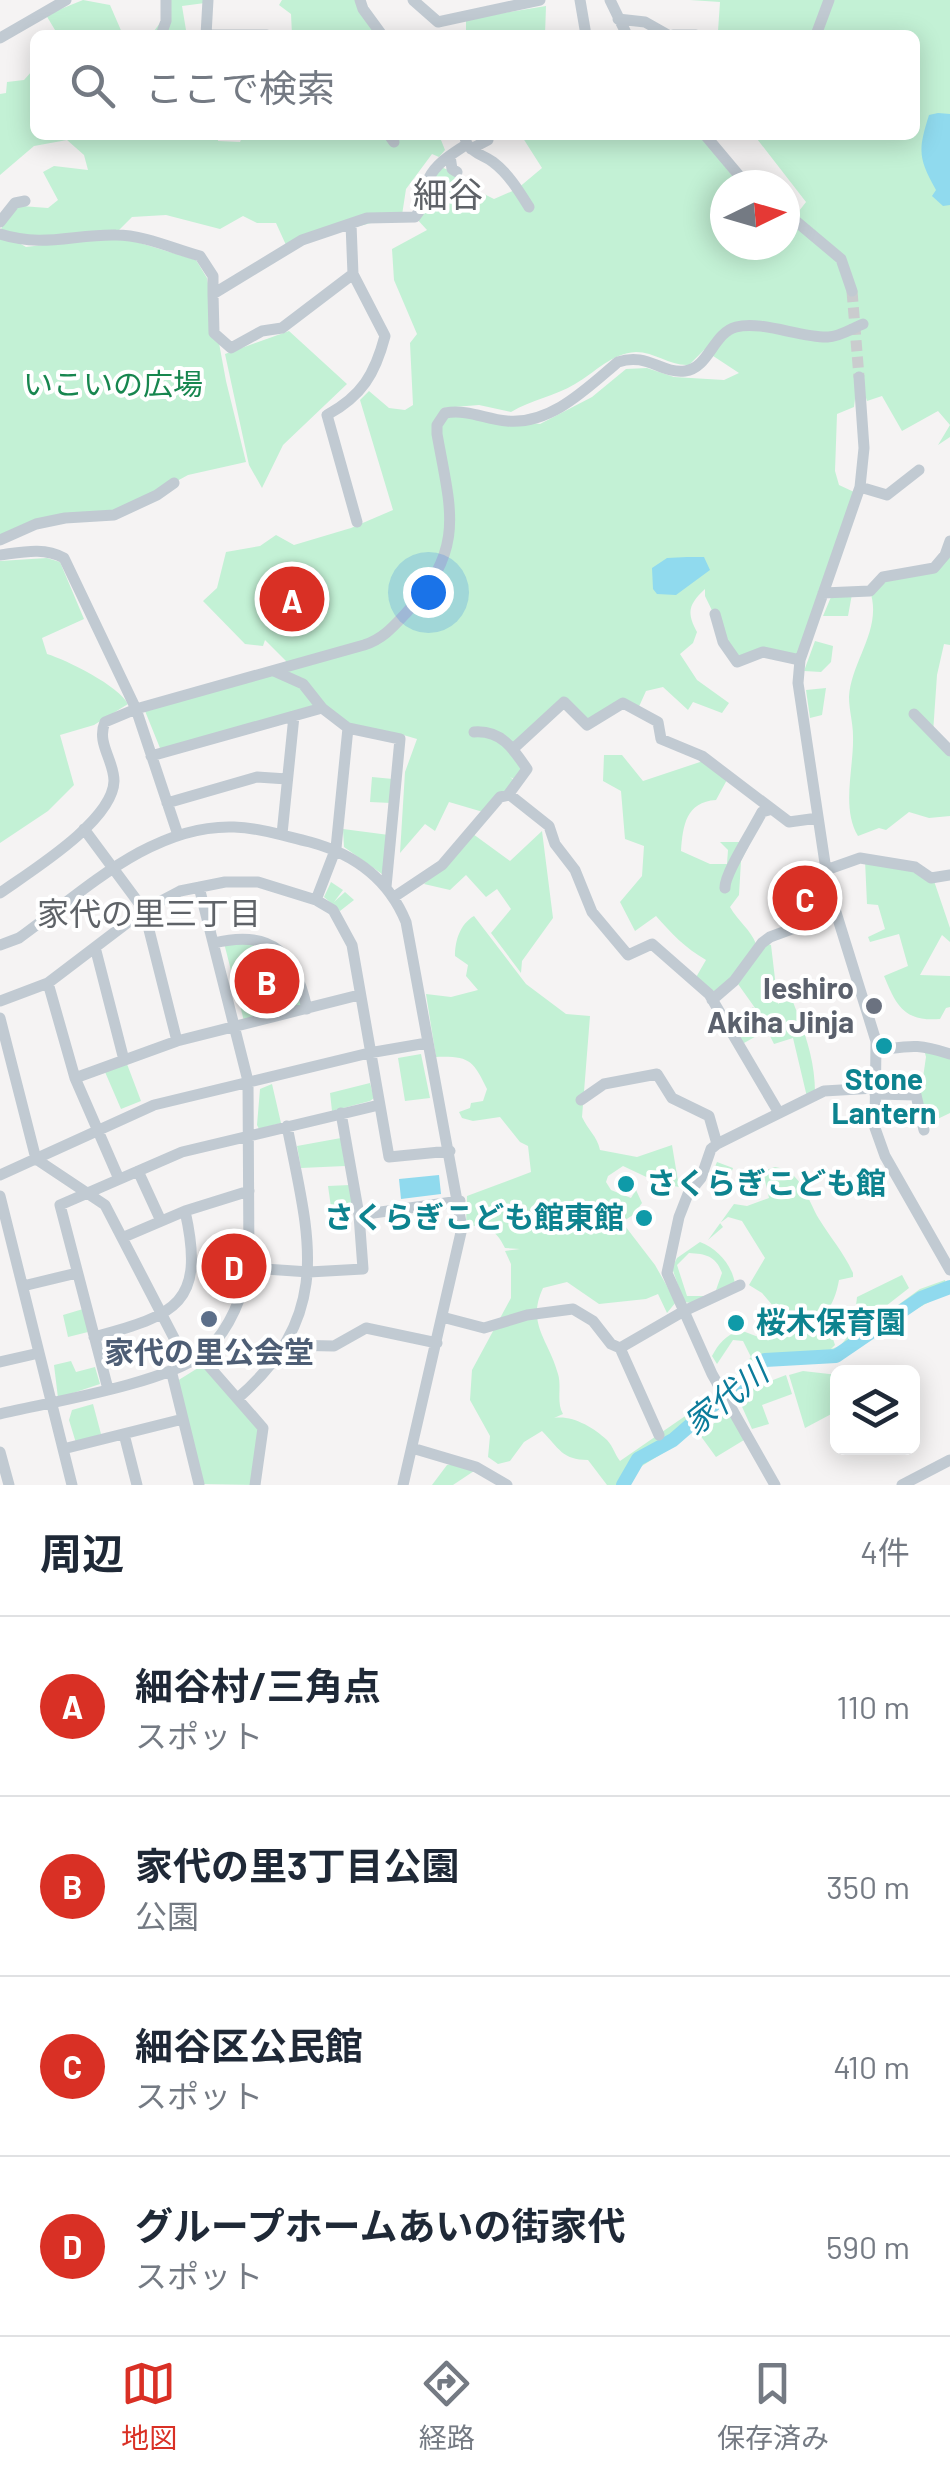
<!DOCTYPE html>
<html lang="ja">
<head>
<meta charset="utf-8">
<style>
	:root { --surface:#fff; --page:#f6f6f7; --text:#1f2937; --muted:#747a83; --line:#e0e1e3; --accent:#d93025 }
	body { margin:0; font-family:Barlow,"Noto Sans JP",sans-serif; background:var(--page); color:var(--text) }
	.controls { position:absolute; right:30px; bottom:30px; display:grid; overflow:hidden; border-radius:15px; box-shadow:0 5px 25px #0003 }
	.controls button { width:90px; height:90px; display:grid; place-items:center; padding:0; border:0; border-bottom:2px solid var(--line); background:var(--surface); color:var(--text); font:50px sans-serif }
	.compass { position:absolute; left:710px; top:170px; width:90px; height:90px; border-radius:50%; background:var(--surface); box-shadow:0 5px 25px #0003; rotate:85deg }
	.you { position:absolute; left:428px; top:592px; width:35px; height:35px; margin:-25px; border:8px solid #fff; border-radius:50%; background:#1a73e8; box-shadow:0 0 0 15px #1a73e833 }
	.badge { display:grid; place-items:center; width:65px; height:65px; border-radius:50%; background:var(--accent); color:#fff; font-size:32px; font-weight:700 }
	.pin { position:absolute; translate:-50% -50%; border:5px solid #fff; box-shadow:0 2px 10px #0006 }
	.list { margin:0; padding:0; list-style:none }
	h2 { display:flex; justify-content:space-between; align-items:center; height:130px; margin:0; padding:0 40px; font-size:42px }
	h2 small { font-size:32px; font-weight:400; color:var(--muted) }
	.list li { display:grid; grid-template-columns:65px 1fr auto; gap:30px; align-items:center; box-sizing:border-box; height:180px; padding:0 40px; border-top:2px solid var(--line) }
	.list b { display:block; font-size:38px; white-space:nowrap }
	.list p { margin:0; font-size:32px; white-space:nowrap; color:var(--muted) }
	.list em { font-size:32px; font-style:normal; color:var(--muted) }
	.icon { flex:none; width:55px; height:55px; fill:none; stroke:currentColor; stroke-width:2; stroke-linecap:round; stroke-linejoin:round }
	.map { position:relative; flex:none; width:950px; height:1485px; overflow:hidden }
	.search { position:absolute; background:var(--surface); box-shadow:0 5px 25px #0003; left:30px; right:30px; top:30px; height:110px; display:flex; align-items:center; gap:25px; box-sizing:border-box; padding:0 35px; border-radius:15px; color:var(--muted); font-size:38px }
	.sheet { height:850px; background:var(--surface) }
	nav { display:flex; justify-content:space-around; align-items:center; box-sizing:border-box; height:140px; border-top:2px solid var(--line); background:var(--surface); font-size:28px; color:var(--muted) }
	nav a { display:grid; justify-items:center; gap:5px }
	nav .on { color:var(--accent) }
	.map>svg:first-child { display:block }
</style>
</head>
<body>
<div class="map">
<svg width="950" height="1485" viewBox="0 0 950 1485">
	<rect width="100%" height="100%" fill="#f5f3f3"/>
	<path fill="#c3f1d5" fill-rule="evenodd" d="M83 0 110 5 123 35H58L46 15Z
		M165 0H204L205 3 182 6 186 30 193 35H151L166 15Z
		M282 0H359L377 35H292L291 14 279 5Z
		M690 0H950V437L938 445 950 425 938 411 902 431 882 396 867 401 866 398 855 399 854 407 837 414 835 471 839 485 854 492 797 656 774 649 737 662 705 596V589C689 604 686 612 697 632L693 643 680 654 697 680 729 703 722 713 693 702 688 710 663 687 646 691 637 711 623 701 587 726 564 702 515 748 524 768 516 780 510 777 516 782 483 812 449 802 435 831 425 824 400 853 405 772 417 739 400 734 348 728 318 709 162 753 145 711 283 668 286 661 265 640 263 646 245 644 203 601 217 588 226 552 260 546 276 535 294 545 351 528 393 510 360 400 369 391 389 408 405 410 413 405 410 343 417 334 394 280 392 249 427 230 415 217 439 166 477 183 480 192 494 199 517 189 542 168 521 135H700L740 185H725V245H785V216L792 220 806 202 754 135H915V35H694L718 31 720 2ZM704 350 739 373 724 380 674 377 647 368 626 369 592 397 540 424 451 412 435 429 442 408 479 405 511 412C531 400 555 396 575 384 595 373 611 353 636 352 655 352 670 366 689 365Z
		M546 6 545 35H466V19Z
		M32 71H35V135H218V141L240 142 243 135H439L445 150 439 157 432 154 406 189 402 215 286 245 276 223H257L243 216 220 229 166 215 132 217 117 232 14 240 26 247 117 236 196 260 207 278 226 381 246 462 188 475 131 506 0 538V232L9 211 21 206 48 208 58 200 43 172 54 166 88 170 84 155 67 140 34 146 0 175V94L6 93 7 82 24 80Z
		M289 331 347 384 283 445 262 488 249 465 225 354Z
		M950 550V645L944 644 937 675 933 733 950 751V816L929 818 909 812 886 830 879 828 858 836C841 808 854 768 853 736 853 723 849 710 849 697 851 661 883 629 870 591L883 577 934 568Z
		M47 558 60 562 84 619 42 638 47 654C67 660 119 686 128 704L94 725 60 735 74 785 48 811 0 843V561Z
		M852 594 848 616H823L831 597Z
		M815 641 833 646 831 662 821 672 804 671Z
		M826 688 822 715 810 718 806 690Z
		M604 755H622L643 781 706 760 728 778 716 800C686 802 683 825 681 851L710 864H727L728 850 720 842H742L766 811 741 861 739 895 730 907C737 920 751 930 756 944L733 979 714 994 695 979 706 960C685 948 671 933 656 916L635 931 620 902 642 876 644 846 625 839 621 791 603 781Z
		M372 777 393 779 391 803 370 802Z
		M343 829 389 835 382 874 344 847Z
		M542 831 553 918 522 961 521 973 491 933 511 909 497 889 486 897 466 875 450 890 424 884 473 834 510 861Z
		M865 860 895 865 933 878 950 928V942L942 935 920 975 950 976V1007L946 1008 940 1019C904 1022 896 1005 884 976L908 966 899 934 870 942 868 937 885 929 878 905 867 904Z
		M331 882 343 890 334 902 345 892 354 900 340 911 324 897Z
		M474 916 526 984 566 1014 590 1016 582 1117C588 1130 597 1136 600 1150L637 1157 672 1145 679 1187 659 1183 623 1166 608 1176 606 1182 611 1190 631 1198 636 1190 642 1203 633 1215 622 1222 655 1265 676 1302 667 1313 658 1294 646 1299 599 1304 567 1282 543 1288C526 1324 549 1340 558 1374 562 1387 556 1402 563 1414L554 1418C572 1415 593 1427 607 1440 613 1446 615 1455 620 1461L720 1392 725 1404 671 1448 637 1469 630 1485H607L588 1460C562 1460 559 1448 542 1431L524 1442 510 1461 498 1464 488 1457 490 1436 470 1400 472 1370 511 1298V1264L505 1251 520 1249 505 1248C495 1228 488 1227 466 1225L467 1196 531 1172 528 1146 520 1142 500 1117 473 1121 462 1118 459 1112 470 1108 471 1103 483 1101 487 1089C473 1060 469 1056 436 1057L426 994 451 997 478 990 466 976 468 965 455 956C455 941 460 924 474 916Z
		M236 938 279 951 307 1009 245 1025 224 943Z
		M766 943 771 945 778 1004 782 1001 793 1002C805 1033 815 1060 815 1093L807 1097 793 1038 774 1044 767 1030 744 1043 737 1034 749 1025 745 1016 753 1007 765 1022 738 984Z
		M924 1049 950 1056V1113L925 1125 920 1098 926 1057Z
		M421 1054 430 1098 405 1101 398 1058Z
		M127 1064 141 1101 121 1109 105 1072Z
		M370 1083 374 1098 370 1101 332 1111 330 1093Z
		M272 1084 281 1123 259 1129 257 1125 260 1089Z
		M341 1138 345 1166 301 1168 297 1146Z
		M717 1162 733 1168 724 1191 707 1185Z
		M775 1167C802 1171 807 1199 819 1219 830 1237 844 1253 853 1273V1277L839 1280C833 1313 819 1327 785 1320L762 1293 749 1285 765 1258 742 1221 728 1217 720 1223 723 1227 708 1240 734 1204 747 1206 769 1198 763 1171Z
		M350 1185 355 1212 332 1214 328 1186Z
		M700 1242C718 1249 732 1265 735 1284L716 1290 722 1273C716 1256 706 1254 689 1253L677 1265 687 1296H706L691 1303 684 1302 672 1268 677 1258Z
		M902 1275 909 1288 863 1324 856 1306 857 1297Z
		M945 1280 946 1284 930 1293 931 1301 892 1322 841 1359 809 1363 768 1362 753 1372 731 1396 724 1388 751 1357 743 1341 733 1340 717 1364 712 1356C719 1343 725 1336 740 1330L761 1338C785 1327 809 1327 835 1321L838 1326 831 1333 835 1345 831 1349 840 1346 855 1328 869 1326 920 1289Z
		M83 1309 88 1332 68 1337 63 1315Z
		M71 1361 76 1372 95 1367 100 1384 58 1398 54 1365Z
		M206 1363 263 1428 255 1485 202 1484 177 1381Z
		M803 1371 838 1375 837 1411 805 1428 789 1375Z
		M786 1375 792 1394 762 1405 769 1424 752 1429 739 1400 755 1387Z
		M93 1404 101 1434 76 1443 69 1420 72 1410Z
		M725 1414H730L744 1440 716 1457 700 1435Z
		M460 1463 477 1469 453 1485H432L447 1465Z"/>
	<path fill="#90daee" d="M938 113 950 114V205L943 206 932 196 936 190C918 158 918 150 929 115Z
		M687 557H704L710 570 676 595 657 594 653 589 652 568 667 558Z
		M439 1175 441 1194 401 1199 399 1179Z"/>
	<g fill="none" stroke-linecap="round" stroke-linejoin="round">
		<path stroke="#90daee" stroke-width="14" d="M623 1485 638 1459 673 1440 765 1360 836 1356 921 1298 950 1287"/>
		<path stroke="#caccce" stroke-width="11" stroke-dasharray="11 5.5" stroke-linecap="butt" d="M852 291 859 377"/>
		<path stroke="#c1cad2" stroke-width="11" d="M360 0 363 9 382 35
			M413 0 438 22
			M580 0 586 35
			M610 0 627 35
			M618 19 645 22 668 35
			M438 22 540 0
			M161 35 166 21V0
			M206 35 208 0
			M212 35H267
			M673 35H696
			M816 35 829 0
			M0 38 66 0
			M389 135 394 142
			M705 135 747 185
			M467 144C477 156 482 154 493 162 508 173 519 191 529 207
			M471 149 488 140
			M450 156 452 169 457 172
			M785 212 841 259 852 291
			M0 222 15 203 25 201
			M351 224 353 274 385 336C375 374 362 396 327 415L357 522
			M0 234C43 248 74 234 116 235 144 235 174 249 200 256L213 276V294L302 240 367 218 415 217C426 205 422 191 429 178 437 162 454 153 467 144L464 135
			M213 294 214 333 231 348 262 331 282 328 353 274
			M859 377 864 448 860 487 800 660 798 683 829 890 876 1041 875 1128 885 1156 950 1270
			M860 487 887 495 919 470
			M0 540 36 524 65 518 114 515 157 495 174 483
			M0 555C23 552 44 547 64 558L136 709 178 835
			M823 593 870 591 883 577 934 568 945 555 950 541
			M715 614 723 642 737 662 763 652 800 660
			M274 671 303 684 322 708 348 728 400 739 386 887
			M914 714 950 751
			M474 732C501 730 513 748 527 769L508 795
			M513 749 564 702 587 725 623 703 658 722 661 739 702 756 789 822 818 818
			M151 756 322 708
			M167 803 257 777 287 779
			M84 829 144 910 177 1041
			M282 834 294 716
			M826 870 860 858 915 867 931 878 950 875
			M725 888C724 874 754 828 762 812L769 810
			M0 893C31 871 113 821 114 781 114 760 96 743 105 722L136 709 364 645C383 639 394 626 407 612 466 548 451 512 437 434V425L445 413C468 409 485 419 507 421 551 425 587 388 618 362 647 352 661 374 685 371 709 368 713 333 736 327 761 320 801 338 828 337 839 337 853 328 863 324
			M394 897 442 865 500 797 510 795 549 826 555 844 575 870 592 912 628 955 652 944 709 994 779 1113
			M316 900 336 848 348 728
			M214 943C273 929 295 954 307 1009
			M0 945 19 938C82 893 151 824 234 827 261 828 284 836 310 842 354 854 388 878 406 922L462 1228 403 1485
			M95 947 124 1060
			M48 983 75 1078 119 1179
			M712 1000 734 981 762 943 770 937 835 913
			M0 1001 48 983 144 910 180 891 225 882H258L316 900 333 910 352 945 389 1157 450 1151
			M0 1018 36 1159 105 1205 187 1363
			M878 1050C911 1046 916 1043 950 1054
			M75 1078 177 1041 359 995
			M875 1094 916 1095 924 1130
			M581 1100 604 1084 657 1074 672 1098 709 1116 717 1144
			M138 1171 161 1221
			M0 1175 154 1105 369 1053 427 1043
			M0 1196 72 1485
			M359 1215 460 1201
			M124 1237 185 1211 249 1191
			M249 1268 309 1272 363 1269 359 1215 341 1113
			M23 1286 77 1273
			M442 1317 484 1328 527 1315 573 1309 593 1321 611 1344 620 1348 659 1435
			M94 1337C176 1315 206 1304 185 1211
			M285 1345 334 1346 366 1328 437 1343
			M620 1348 684 1311 740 1285
			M200 1356 263 1428 255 1485
			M0 1362 39 1353
			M171 1370 199 1484
			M108 1389 60 1205 182 1152 379 1105
			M238 1398C335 1313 309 1238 287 1126
			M0 1414C51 1402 162 1384 201 1355 228 1335 241 1300 249 1268L248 1081 199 887
			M124 1434 137 1485
			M412 1448 476 1467 507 1485
			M63 1449 183 1419
			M0 1452 9 1485
			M775 1485 712 1374 667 1273 679 1217 688 1194 701 1178 711 1149 717 1144 824 1091 875 1088
			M902 1485 950 1460"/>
	</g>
	<circle fill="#6b7280" stroke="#fff" stroke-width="4" cx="874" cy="1006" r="10"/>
	<g fill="#0f9aa8" stroke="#fff" stroke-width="4">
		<circle cx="884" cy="1046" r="10"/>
		<circle cx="626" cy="1184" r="10"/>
		<circle cx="644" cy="1218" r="10"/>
		<circle cx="736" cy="1323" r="10"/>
	</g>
	<circle fill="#5c6f8a" stroke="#fff" stroke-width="4" cx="209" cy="1319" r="10"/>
	<g text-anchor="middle" stroke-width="8" stroke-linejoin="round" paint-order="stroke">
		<g font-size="30" fill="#17864f" stroke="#fff">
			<text x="113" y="395">いこいの広場</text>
		</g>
		<g font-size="30" font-weight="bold" fill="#5b616d" stroke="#fff" text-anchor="end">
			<text x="854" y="999">Ieshiro<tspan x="854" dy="34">Akiha Jinja</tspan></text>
		</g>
		<g font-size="30" font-weight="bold" fill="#0d838f" stroke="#fff" text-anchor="start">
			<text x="884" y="1090" text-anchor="middle">Stone<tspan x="884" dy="34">Lantern</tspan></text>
			<text x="646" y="1194">さくらぎこども館</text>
			<text x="624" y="1228" text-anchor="end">さくらぎこども館東館</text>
			<text x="756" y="1333">桜木保育園</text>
		</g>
		<g font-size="30" font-weight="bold" fill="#4e5e75" stroke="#fff">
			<text x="209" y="1363">家代の里公会堂</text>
		</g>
		<g font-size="32" fill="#5f6368" stroke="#fff">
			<text x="149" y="925">家代の里三丁目</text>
		</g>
		<g font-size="32" font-style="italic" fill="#0c7c9b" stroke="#fff">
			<text transform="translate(726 1398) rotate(-38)" y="11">家代川</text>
		</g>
		<g font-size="35" fill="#5f6368" stroke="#fff">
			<text x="448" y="207">細谷</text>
		</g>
	</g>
</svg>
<div class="controls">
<button><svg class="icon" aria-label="layers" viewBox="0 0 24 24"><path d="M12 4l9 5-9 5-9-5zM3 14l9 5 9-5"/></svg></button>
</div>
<svg class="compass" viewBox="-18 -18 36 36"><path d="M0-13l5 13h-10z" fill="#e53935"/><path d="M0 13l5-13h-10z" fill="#747a83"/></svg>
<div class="you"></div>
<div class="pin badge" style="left:292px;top:599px">A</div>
<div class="pin badge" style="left:267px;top:981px">B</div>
<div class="pin badge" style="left:805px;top:898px">C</div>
<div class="pin badge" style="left:234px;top:1266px">D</div>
<div class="search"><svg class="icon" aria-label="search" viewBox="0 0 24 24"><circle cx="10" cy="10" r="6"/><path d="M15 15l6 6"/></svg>ここで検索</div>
</div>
<section class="sheet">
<h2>周辺<small>4件</small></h2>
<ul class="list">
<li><span class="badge">A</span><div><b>細谷村/三角点</b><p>スポット</p></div><em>110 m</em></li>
<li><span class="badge">B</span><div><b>家代の里3丁目公園</b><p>公園</p></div><em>350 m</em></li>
<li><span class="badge">C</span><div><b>細谷区公民館</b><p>スポット</p></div><em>410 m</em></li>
<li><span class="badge">D</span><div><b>グループホームあいの街家代</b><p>スポット</p></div><em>590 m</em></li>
</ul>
</section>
<nav>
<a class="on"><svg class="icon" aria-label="map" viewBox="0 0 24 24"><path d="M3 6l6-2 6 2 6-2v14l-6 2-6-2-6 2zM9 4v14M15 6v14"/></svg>地図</a>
<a><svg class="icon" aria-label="directions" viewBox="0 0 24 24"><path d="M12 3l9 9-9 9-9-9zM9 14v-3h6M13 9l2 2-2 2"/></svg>経路</a>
<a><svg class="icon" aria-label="saved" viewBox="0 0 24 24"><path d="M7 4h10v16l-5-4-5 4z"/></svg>保存済み</a>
</nav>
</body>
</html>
